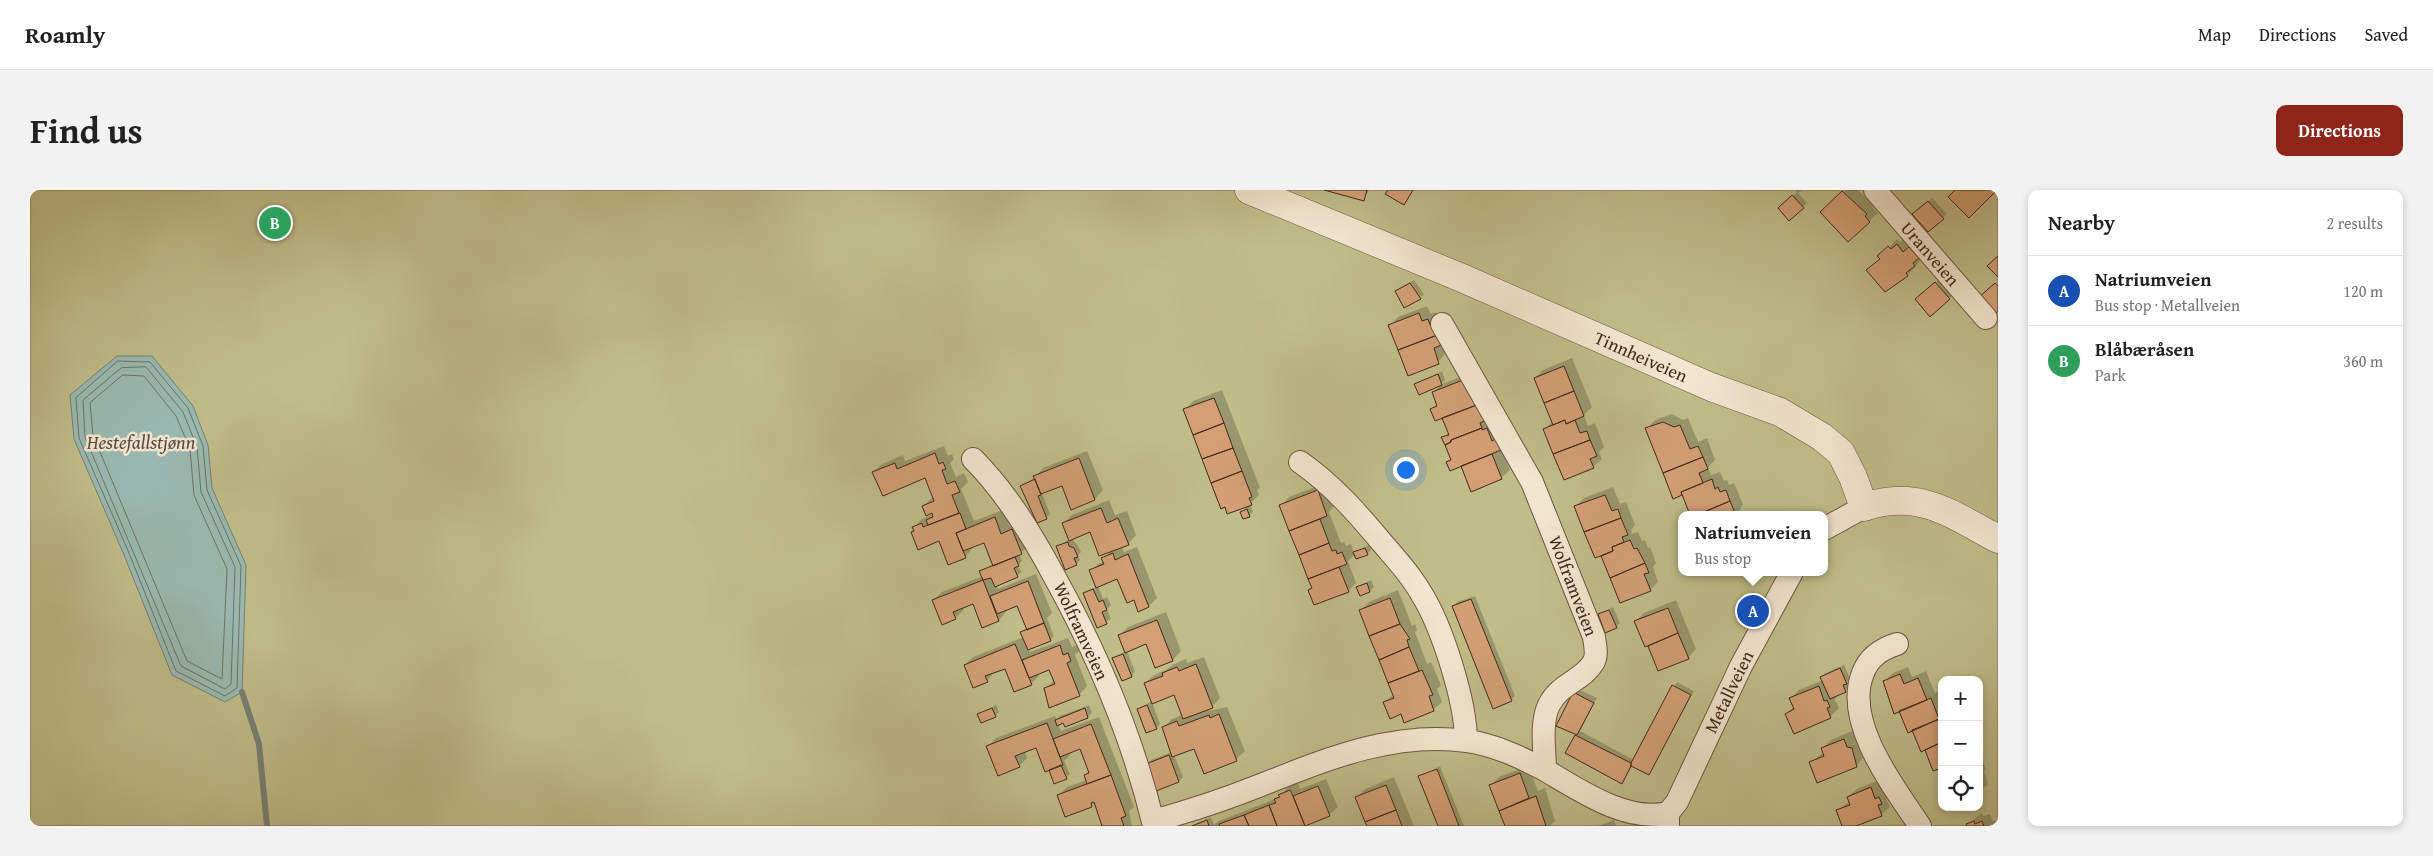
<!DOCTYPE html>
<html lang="en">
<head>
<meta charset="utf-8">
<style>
	:root { --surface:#fff; --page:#f2f2f2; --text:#222; --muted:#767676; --line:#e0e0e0; --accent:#8f2418 }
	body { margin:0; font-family:"Gentium Book Plus",serif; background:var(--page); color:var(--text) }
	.controls { position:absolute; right:15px; bottom:15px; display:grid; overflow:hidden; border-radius:10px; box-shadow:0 2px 8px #0003 }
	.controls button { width:45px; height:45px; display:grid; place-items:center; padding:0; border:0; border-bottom:1px solid var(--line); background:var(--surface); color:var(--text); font:25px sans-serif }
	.you { position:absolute; left:1375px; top:279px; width:18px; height:18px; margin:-12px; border:4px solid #fff; border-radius:50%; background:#1a73e8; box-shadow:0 0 0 8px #1a73e833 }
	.badge { display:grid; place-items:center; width:32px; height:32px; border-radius:50%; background:var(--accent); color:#fff; font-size:16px; font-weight:700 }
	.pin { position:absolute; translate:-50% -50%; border:2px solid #fff; box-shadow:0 1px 5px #0006 }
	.popup { position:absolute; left:1648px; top:321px; width:150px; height:65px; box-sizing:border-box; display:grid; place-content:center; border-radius:10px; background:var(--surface); filter:drop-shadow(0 1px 4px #0005); font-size:16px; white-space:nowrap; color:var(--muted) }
	.popup b { font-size:19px; color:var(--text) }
	.popup::after { content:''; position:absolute; left:50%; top:100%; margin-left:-10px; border:10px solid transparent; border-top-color:var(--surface) }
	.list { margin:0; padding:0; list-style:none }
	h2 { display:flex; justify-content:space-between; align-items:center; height:65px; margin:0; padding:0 20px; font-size:21px }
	h2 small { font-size:16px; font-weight:400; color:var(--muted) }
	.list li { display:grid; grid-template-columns:32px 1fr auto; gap:15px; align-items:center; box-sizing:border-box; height:70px; padding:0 20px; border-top:1px solid var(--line) }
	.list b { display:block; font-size:19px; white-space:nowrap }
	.list p { margin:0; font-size:16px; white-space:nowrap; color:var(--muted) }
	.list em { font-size:16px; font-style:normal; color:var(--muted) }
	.icon { flex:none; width:28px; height:28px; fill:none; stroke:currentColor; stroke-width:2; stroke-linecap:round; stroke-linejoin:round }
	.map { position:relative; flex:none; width:1968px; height:636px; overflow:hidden; border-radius:10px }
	header { display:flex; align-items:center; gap:30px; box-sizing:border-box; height:70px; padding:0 25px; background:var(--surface); border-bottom:1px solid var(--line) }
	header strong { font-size:24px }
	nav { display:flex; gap:28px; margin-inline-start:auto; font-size:18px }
	.intro { display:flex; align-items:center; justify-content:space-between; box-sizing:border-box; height:120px; padding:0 30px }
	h1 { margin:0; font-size:35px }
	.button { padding:12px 22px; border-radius:10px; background:var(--accent); color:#fff; font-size:18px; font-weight:700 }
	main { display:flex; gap:30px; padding:0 30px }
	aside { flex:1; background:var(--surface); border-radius:10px; box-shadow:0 2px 8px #0003 }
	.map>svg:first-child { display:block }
</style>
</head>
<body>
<header>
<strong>Roamly</strong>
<nav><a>Map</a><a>Directions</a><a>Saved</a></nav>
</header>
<div class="intro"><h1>Find us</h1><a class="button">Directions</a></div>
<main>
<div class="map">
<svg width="1968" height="636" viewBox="0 0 1968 636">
	<rect width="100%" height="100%" fill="#edd9b6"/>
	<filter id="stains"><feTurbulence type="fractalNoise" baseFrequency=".004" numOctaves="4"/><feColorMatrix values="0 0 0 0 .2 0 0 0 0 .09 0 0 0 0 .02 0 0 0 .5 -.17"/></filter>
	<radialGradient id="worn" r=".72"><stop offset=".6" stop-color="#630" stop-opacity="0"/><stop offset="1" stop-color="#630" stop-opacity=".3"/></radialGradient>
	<path fill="#c0bd89" stroke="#827352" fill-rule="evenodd" d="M0 0H1968V636H0ZM1652 325H1794V382H1652ZM1912 490H1949V617H1912Z"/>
	<path fill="#99bab2" stroke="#778075" d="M87 166H122L163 216 178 255 182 298 216 375 212 502 195 512 142 485 94 365 44 249 40 205Z"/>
	<path fill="#0003" d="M1299 0H1339L1333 10Z
		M1765 0H1772L1768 3 1777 13 1760 29 1750 18 1767 2Z
		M1815 0H1828L1844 15 1842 17 1848 23 1818 50 1800 14Z
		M1902 8 1917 24 1898 41 1888 21Z
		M1876 47 1893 67 1878 85 1855 100 1846 72 1867 49 1870 52Z
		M1910 89 1923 105 1919 108 1890 106Z
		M1384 90 1394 104 1390 108 1366 101Z
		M1397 116 1401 124 1406 122 1416 163 1408 172 1360 136 1368 127Z
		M1542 168 1562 217 1554 225 1558 236 1565 233 1574 257 1569 262 1572 269 1563 277 1515 239 1522 232 1505 188 1513 180Z
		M1412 181 1415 190 1411 194 1386 195Z
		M1441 183 1480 280 1471 288 1417 272 1422 268 1413 248 1419 242 1413 227 1401 219 1408 213 1403 203 1412 194Z
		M1192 200 1230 298 1227 300 1229 305 1220 314 1223 322 1219 325 1212 322 1220 314 1155 220 1163 211Z
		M1642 224 1653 230 1658 228 1668 252 1677 248 1685 270 1678 277 1681 285 1690 282 1694 291 1697 290 1699 295 1704 293 1713 314 1707 325H1661L1653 304 1644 308 1617 239 1625 230Z
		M914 256 918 266 922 264 924 269 920 273 926 287 934 283 938 292 931 299 944 331 973 320 980 336 991 332 1000 355 989 364 992 371 988 375 991 382 987 386 966 395 968 399 1006 384 1022 423 1017 428 1024 446 1020 450 998 458 1000 462 1038 448 1042 457 1047 455 1049 461 1045 465 1057 496 1049 505 1016 499 1024 490 1020 478 1008 483 1009 486 1001 494 976 477 965 481 957 491 935 475 943 467 994 447 992 442 997 438 988 414 976 419 977 421 969 430 953 436 944 413 933 417 934 420 925 428 903 410 912 402 953 386 951 381 964 374 954 351 942 356 943 358 935 367 910 350 882 342 884 337 892 329 903 324 893 316 903 307 895 287 843 282 852 274 873 265 875 271Z
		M1057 261 1073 300 1065 309 1041 318 1032 294 1012 303 1020 324 1016 328 991 296 1005 288 1013 278Z
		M1296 293 1304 316 1299 322 1311 353 1314 352 1316 356 1321 354 1324 363 1339 355 1341 360 1337 364H1325L1318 371 1326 393 1318 401 1279 400 1282 397 1251 316 1259 307Z
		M1583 297 1590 314 1596 312 1605 335 1601 340 1602 344 1608 342 1612 351 1615 350 1618 358 1620 357 1626 373 1623 377 1628 392 1620 400 1590 411 1572 364 1546 317 1554 308Z
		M1079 310 1085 325 1097 321 1106 345 1098 354 1091 356 1094 362 1107 357 1127 408 1119 416 1105 409 1088 388 1068 396 1073 409 1077 407 1081 415 1077 419 1081 429 1068 436 1055 403 1067 396 1061 380 1074 370 1081 360 1061 341 1041 348 1047 354 1051 362 1048 365 1050 370 1046 374 1027 356 1040 349 1033 333 1042 325Z
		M1341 390 1344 397 1340 401 1328 397Z
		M1368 400 1382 436 1385 434 1387 440 1385 442 1397 474 1401 472 1411 495 1407 499 1412 512 1403 520 1371 523 1355 512 1364 504 1331 420 1339 412Z
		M1445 406 1485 506 1481 510 1424 416 1427 412Z
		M1646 410 1666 459 1658 468 1628 479 1606 431 1614 423Z
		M1583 417 1590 433 1586 437 1569 425Z
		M1136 422 1151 461 1143 470 1126 476 1117 453 1097 461 1105 482 1101 486 1084 468 1096 461 1090 445 1098 437Z
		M1174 467 1190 508 1178 521 1197 517 1215 561 1206 569 1165 557 1144 565 1153 587 1149 591 1127 600 1117 574 1121 570 1142 562 1134 537 1142 529 1152 525 1144 504 1122 512 1130 534 1126 538 1108 519 1122 511 1115 493 1124 485 1136 480 1142 475 1156 469 1157 473Z
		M1814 475 1820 489 1817 492 1819 497 1807 505 1805 510 1809 518 1800 527 1757 524 1764 516 1761 508 1769 500 1793 490 1792 487 1796 483Z
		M1878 477 1882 487 1896 481 1905 503 1909 501 1912 507V585L1870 520 1854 492 1863 483Z
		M1647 492 1664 501 1619 584 1603 575 1592 592 1537 563 1547 545 1527 535 1548 499 1567 508 1550 541 1604 570Z
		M966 515 969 522 965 526 949 524Z
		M1059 515 1062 523 1058 527 1035 535 1034 532 1028 534 1031 541 1069 527 1104 617 1099 621 1102 636H1070L1073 633 1065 612 1062 616 1028 606 1037 597 1057 590 1055 585 1060 581 1051 558 1039 562 1040 565 1034 571 1040 584 1036 588 1020 580 1006 557 995 561 997 568 989 576 958 557 966 548 1025 526 1027 530 1030 526Z
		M1822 541 1834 567 1826 576 1780 573 1794 562 1793 558 1801 550Z
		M1949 561 1956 579 1954 581 1958 594 1949 602Z
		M1410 576 1434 636H1409L1390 587Z
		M1498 576 1508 601 1515 598 1525 631 1520 636H1476L1461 595 1469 587Z
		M1364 587 1384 636H1338L1327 607 1335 599Z
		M1296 589 1308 617 1299 625 1272 636H1161L1181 627 1184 635 1189 631 1248 608 1258 597 1268 593 1270 599Z
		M1849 590 1859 605 1856 608 1860 617 1851 625 1808 620 1820 611 1818 607 1827 599Z
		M1952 623 1953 626 1960 624 1963 632 1968 629V636H1935Z
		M1584 630 1586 636H1568Z"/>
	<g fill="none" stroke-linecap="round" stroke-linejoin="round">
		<path stroke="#6e7266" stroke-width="1" d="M88 171 120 172 158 218 173 256 177 300 211 376 207 498 195 506 146 481 99 363 49 248 46 208Z
			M116 177 153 222 167 257 171 302 205 377 201 494 195 499 151 476 55 247 53 210 91 178Z
			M93 185 114 186 146 226 160 259 164 305 197 379 192 489 157 471 63 245 60 213Z"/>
		<path stroke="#778075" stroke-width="6" d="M212 502 229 554 237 636"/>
	</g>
	<path fill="#d49f75" stroke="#43291a" d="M1294 0H1337L1334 11Z
		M1358 0H1383L1374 15 1355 4Z
		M1925 0H1967L1939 28 1918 7Z
		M1812 1 1837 24 1835 26 1840 32 1818 52 1790 22Z
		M1762 5 1774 18 1759 31 1748 18Z
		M1898 11 1914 29 1898 42 1882 24Z
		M1867 54 1873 62 1879 57 1889 68 1883 73 1885 76 1876 83 1878 86 1855 102 1836 80 1850 69 1847 66 1858 56 1861 59Z
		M1968 66V87L1957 76Z
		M1905 92 1920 109 1900 127 1885 109Z
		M1380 93 1391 109 1374 118 1365 101Z
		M1965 93 1968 96V121L1965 124 1949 107Z
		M1389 123 1392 131 1398 129 1400 135 1408 132 1410 144 1368 160 1358 135Z
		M1410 144 1414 154 1404 158 1409 174 1378 186 1368 160Z
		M1534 176 1544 201 1514 213 1504 188Z
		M1408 184 1412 195 1389 205 1384 194Z
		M1433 190 1436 199 1441 198 1452 213 1405 231 1400 219 1407 216 1402 202Z
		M1544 201 1554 226 1536 234 1535 230 1523 235 1514 213Z
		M1184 208 1194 233 1163 245 1153 219Z
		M1452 213 1454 231 1450 233 1452 238 1421 250V252L1415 255 1411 247 1419 245 1412 228Z
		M1535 230 1536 234 1545 230 1550 243 1557 241 1560 250 1523 264 1513 239Z
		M1633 232 1644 237 1650 235 1660 259 1668 256 1673 267 1633 283 1615 238Z
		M1194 233 1203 258 1172 269 1163 245Z
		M1452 238V240L1457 238 1462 251 1467 248 1471 260 1420 281 1416 272 1421 270 1415 255 1421 252V250Z
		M1560 250 1567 266 1560 269 1564 278 1534 290 1523 264Z
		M1203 258 1212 281 1181 293 1172 269Z
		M905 263 909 274 913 272 916 279 912 280 917 294 925 291 930 302 922 305 929 323 898 335 896 330 903 327 902 323 896 326 892 316 904 311 895 288 853 306 842 282 865 273 867 279Z
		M1462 264 1472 289 1441 302 1431 276Z
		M1673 267 1678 279 1669 283 1673 293 1651 302 1652 305 1643 309 1633 283Z
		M1049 268 1065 310 1041 320 1032 296 1011 304 1003 286Z
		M1212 281 1222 307 1219 308 1222 315 1197 324 1195 317 1191 319 1181 293Z
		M1005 289 1011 305 1008 306 1017 329 1007 333 990 296Z
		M1682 289 1685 299 1688 297 1690 302 1696 300 1700 311 1667 325H1660L1651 302Z
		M1288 300 1297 326 1259 341 1249 315Z
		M1575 305 1582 321 1588 319 1591 328 1554 342 1544 316Z
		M1700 311 1705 323 1703 325H1667Z
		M1071 318 1077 333 1088 328 1099 355 1069 366 1060 342 1039 351 1032 333Z
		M1217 319 1220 327 1213 329 1210 322Z
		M930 323 936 339 926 343 936 368 918 375 909 351 888 360 881 342 884 341 882 337 892 333 893 337Z
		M965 327 971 344 982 339 992 364 963 376 954 353 933 361 926 343Z
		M1591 328 1598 345 1592 347 1594 352 1582 357 1583 361 1565 368 1554 342Z
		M1290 329 1299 353 1269 365 1259 341Z
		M1600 350 1604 359 1607 358 1615 373 1580 388 1571 366 1583 361 1582 357Z
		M1038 352 1039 356 1044 358 1048 367 1044 368 1047 375 1035 380 1026 356Z
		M1299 353 1302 361 1306 360 1307 364 1312 362 1317 374 1278 389 1269 365Z
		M1335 358 1338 365 1326 369 1323 362Z
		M1083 363 1085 370 1098 364 1119 417 1108 422 1104 410 1097 413 1087 389 1066 398 1059 380 1074 374 1071 368Z
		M985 367 989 376 984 378 988 387 965 397 961 388 953 390 949 381Z
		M1615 373 1619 383 1614 384 1621 401 1590 413 1580 388Z
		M1309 377 1319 402 1284 415 1278 400 1282 398 1278 389Z
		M953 390 969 431 952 438 943 414 923 422 926 429 912 435 902 410Z
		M998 391 1014 433 997 440 987 416 967 424 960 406Z
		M1337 393 1340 402 1330 406 1326 397Z
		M1063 399 1069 412 1073 410 1077 420 1072 422 1077 434 1067 438 1053 403Z
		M1360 408 1370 434 1339 446 1329 420Z
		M1441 409 1482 511 1463 519 1422 416Z
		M1638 418 1648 443 1615 457 1604 431Z
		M1579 420 1587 438 1575 443 1568 424Z
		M1127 430 1143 471 1125 478 1116 454 1095 463 1088 445Z
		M1014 433 1021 451 998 460 990 442Z
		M1370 434 1380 449 1377 450 1379 457 1349 470 1339 446Z
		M1648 443 1659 469 1628 481 1618 456Z
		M985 454 1002 495 984 502 975 479 955 486 958 492 943 498 934 475Z
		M1030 455 1033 465 1038 463 1041 471 1037 473 1050 506 1019 518 1014 498 1025 494 1019 480 999 488 992 470Z
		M1379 457 1389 481 1358 493 1349 470Z
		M1093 464 1102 487 1092 491 1082 468Z
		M1166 474 1183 518 1153 529 1144 505 1122 514 1114 493 1133 486 1132 483 1147 477 1149 481Z
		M1810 478 1817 494 1813 495 1816 502 1800 509 1790 487Z
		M1392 480 1403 505 1399 506 1404 521 1374 533 1371 524 1360 529 1353 512 1364 508 1358 493Z
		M1870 484 1874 494 1888 488 1897 510 1864 524 1853 491Z
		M1642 495 1661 505 1619 585 1601 576V573Z
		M1789 496 1794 511 1797 510 1800 517 1797 518 1801 528 1764 544 1755 524 1764 519 1759 508Z
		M1543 502 1564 513 1547 545 1526 536Z
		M1901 508 1909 529 1878 543 1869 521Z
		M1117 515 1127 539 1116 543 1107 519Z
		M962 518 966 527 951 533 947 524Z
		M1055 518 1058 528 1035 537 1033 533 1027 536 1025 530Z
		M1189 524 1207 571 1174 584 1164 559 1142 567 1132 537 1147 531 1149 536 1179 525 1180 528Z
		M1912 528V552L1891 562 1882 540Z
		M1017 533 1033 575 1015 582 1006 558 985 566 990 577 968 586 956 556Z
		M1061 534 1081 585 1057 594 1054 585 1059 583 1050 559 1030 567 1023 549Z
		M1545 545 1601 573V576L1592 594 1535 563Z
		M1814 549 1817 557 1822 558 1827 577 1787 593 1779 572 1794 566 1791 558Z
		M1912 552V578L1903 581 1895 560Z
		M1139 565 1149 592 1126 601 1116 574Z
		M1031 575 1037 589 1024 594 1019 580Z
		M1407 579 1429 636H1408L1388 586Z
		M1490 583 1499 608 1469 621 1459 595Z
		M1081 585 1096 626 1091 628 1094 636H1072L1064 612 1061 613 1062 617 1035 627 1027 605Z
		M1356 595 1366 620 1335 632 1325 607Z
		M1288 596 1300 626 1275 636 1263 606Z
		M1841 597 1845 609 1849 607 1852 614 1848 615 1852 626 1826 636H1812L1806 620 1820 615 1817 607Z
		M1260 600 1263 606 1275 636H1247L1239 615 1246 613 1244 609 1250 607 1248 605Z
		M1506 606 1516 636H1475L1469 621Z
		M1239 615 1247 636H1219L1214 625Z
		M1366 620 1372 636H1337L1335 632Z
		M1214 625 1219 636H1190L1189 634Z
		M1177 630 1179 636H1162Z
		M1944 631 1945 634 1952 631 1954 636H1937L1936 634Z"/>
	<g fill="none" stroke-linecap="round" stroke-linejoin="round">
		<defs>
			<path id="minor" d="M1845 0 1956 128
				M943 269C976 302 1001 343 1023 384 1067 463 1103 548 1124 636
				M1270 272C1303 295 1328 324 1354 355 1367 370 1381 385 1391 403 1412 436 1436 512 1436 551
				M1794 339 1834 317
				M1867 454C1851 459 1839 467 1833 483 1813 532 1864 597 1890 636
				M1515 580C1549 600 1597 633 1638 623
				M1123 631C1160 621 1196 609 1231 595 1297 569 1364 541 1437 551 1465 555 1490 567 1515 580 1515 561 1510 533 1519 515 1529 494 1553 490 1563 473 1568 466 1565 455 1564 447L1502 292 1412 134
				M1638 636V623L1647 612 1711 476 1762 382"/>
			<path id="tertiary" d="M1219 0 1432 88 1681 197 1750 222 1792 247 1811 263 1823 287 1834 317C1890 299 1919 323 1968 349"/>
		</defs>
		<use href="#minor" stroke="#6e5541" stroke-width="24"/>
		<use href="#tertiary" stroke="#6e5541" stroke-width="29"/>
		<use href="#minor" stroke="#f3e6d0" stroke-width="22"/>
		<use href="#tertiary" stroke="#f3e6d0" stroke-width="28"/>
	</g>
	<g text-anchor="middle" stroke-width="5" stroke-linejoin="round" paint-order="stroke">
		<g font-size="18" fill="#43291a" stroke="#f3e6d0">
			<text transform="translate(1900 64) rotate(49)" y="6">Uranveien</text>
			<text transform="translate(1611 167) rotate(24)" y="6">Tinnheiveien</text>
			<text transform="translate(1543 396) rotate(69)" y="6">Wolframveien</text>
			<text transform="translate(1051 441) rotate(65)" y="6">Wolframveien</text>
			<text transform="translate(1699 502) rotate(-64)" y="6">Metallveien</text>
		</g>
		<g font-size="19" font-style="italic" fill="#584d40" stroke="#f3e6d0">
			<text x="111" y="259">Hestefallstjønn</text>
		</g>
	</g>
	<rect width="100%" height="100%" filter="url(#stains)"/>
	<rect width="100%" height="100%" fill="url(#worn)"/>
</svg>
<div class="controls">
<button>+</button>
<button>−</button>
<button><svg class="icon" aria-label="locate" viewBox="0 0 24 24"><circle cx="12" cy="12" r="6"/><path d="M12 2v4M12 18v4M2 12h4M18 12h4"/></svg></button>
</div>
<div class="you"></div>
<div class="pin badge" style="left:1723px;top:421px;background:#1a4fb4">A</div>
<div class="popup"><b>Natriumveien</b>Bus stop</div>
<div class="pin badge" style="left:245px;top:33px;background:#2e9e5b">B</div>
</div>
<aside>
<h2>Nearby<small>2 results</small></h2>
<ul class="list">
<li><span class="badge" style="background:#1a4fb4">A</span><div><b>Natriumveien</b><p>Bus stop · Metallveien</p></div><em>120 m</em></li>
<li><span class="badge" style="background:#2e9e5b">B</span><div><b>Blåbæråsen</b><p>Park</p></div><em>360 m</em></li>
</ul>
</aside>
</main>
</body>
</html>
